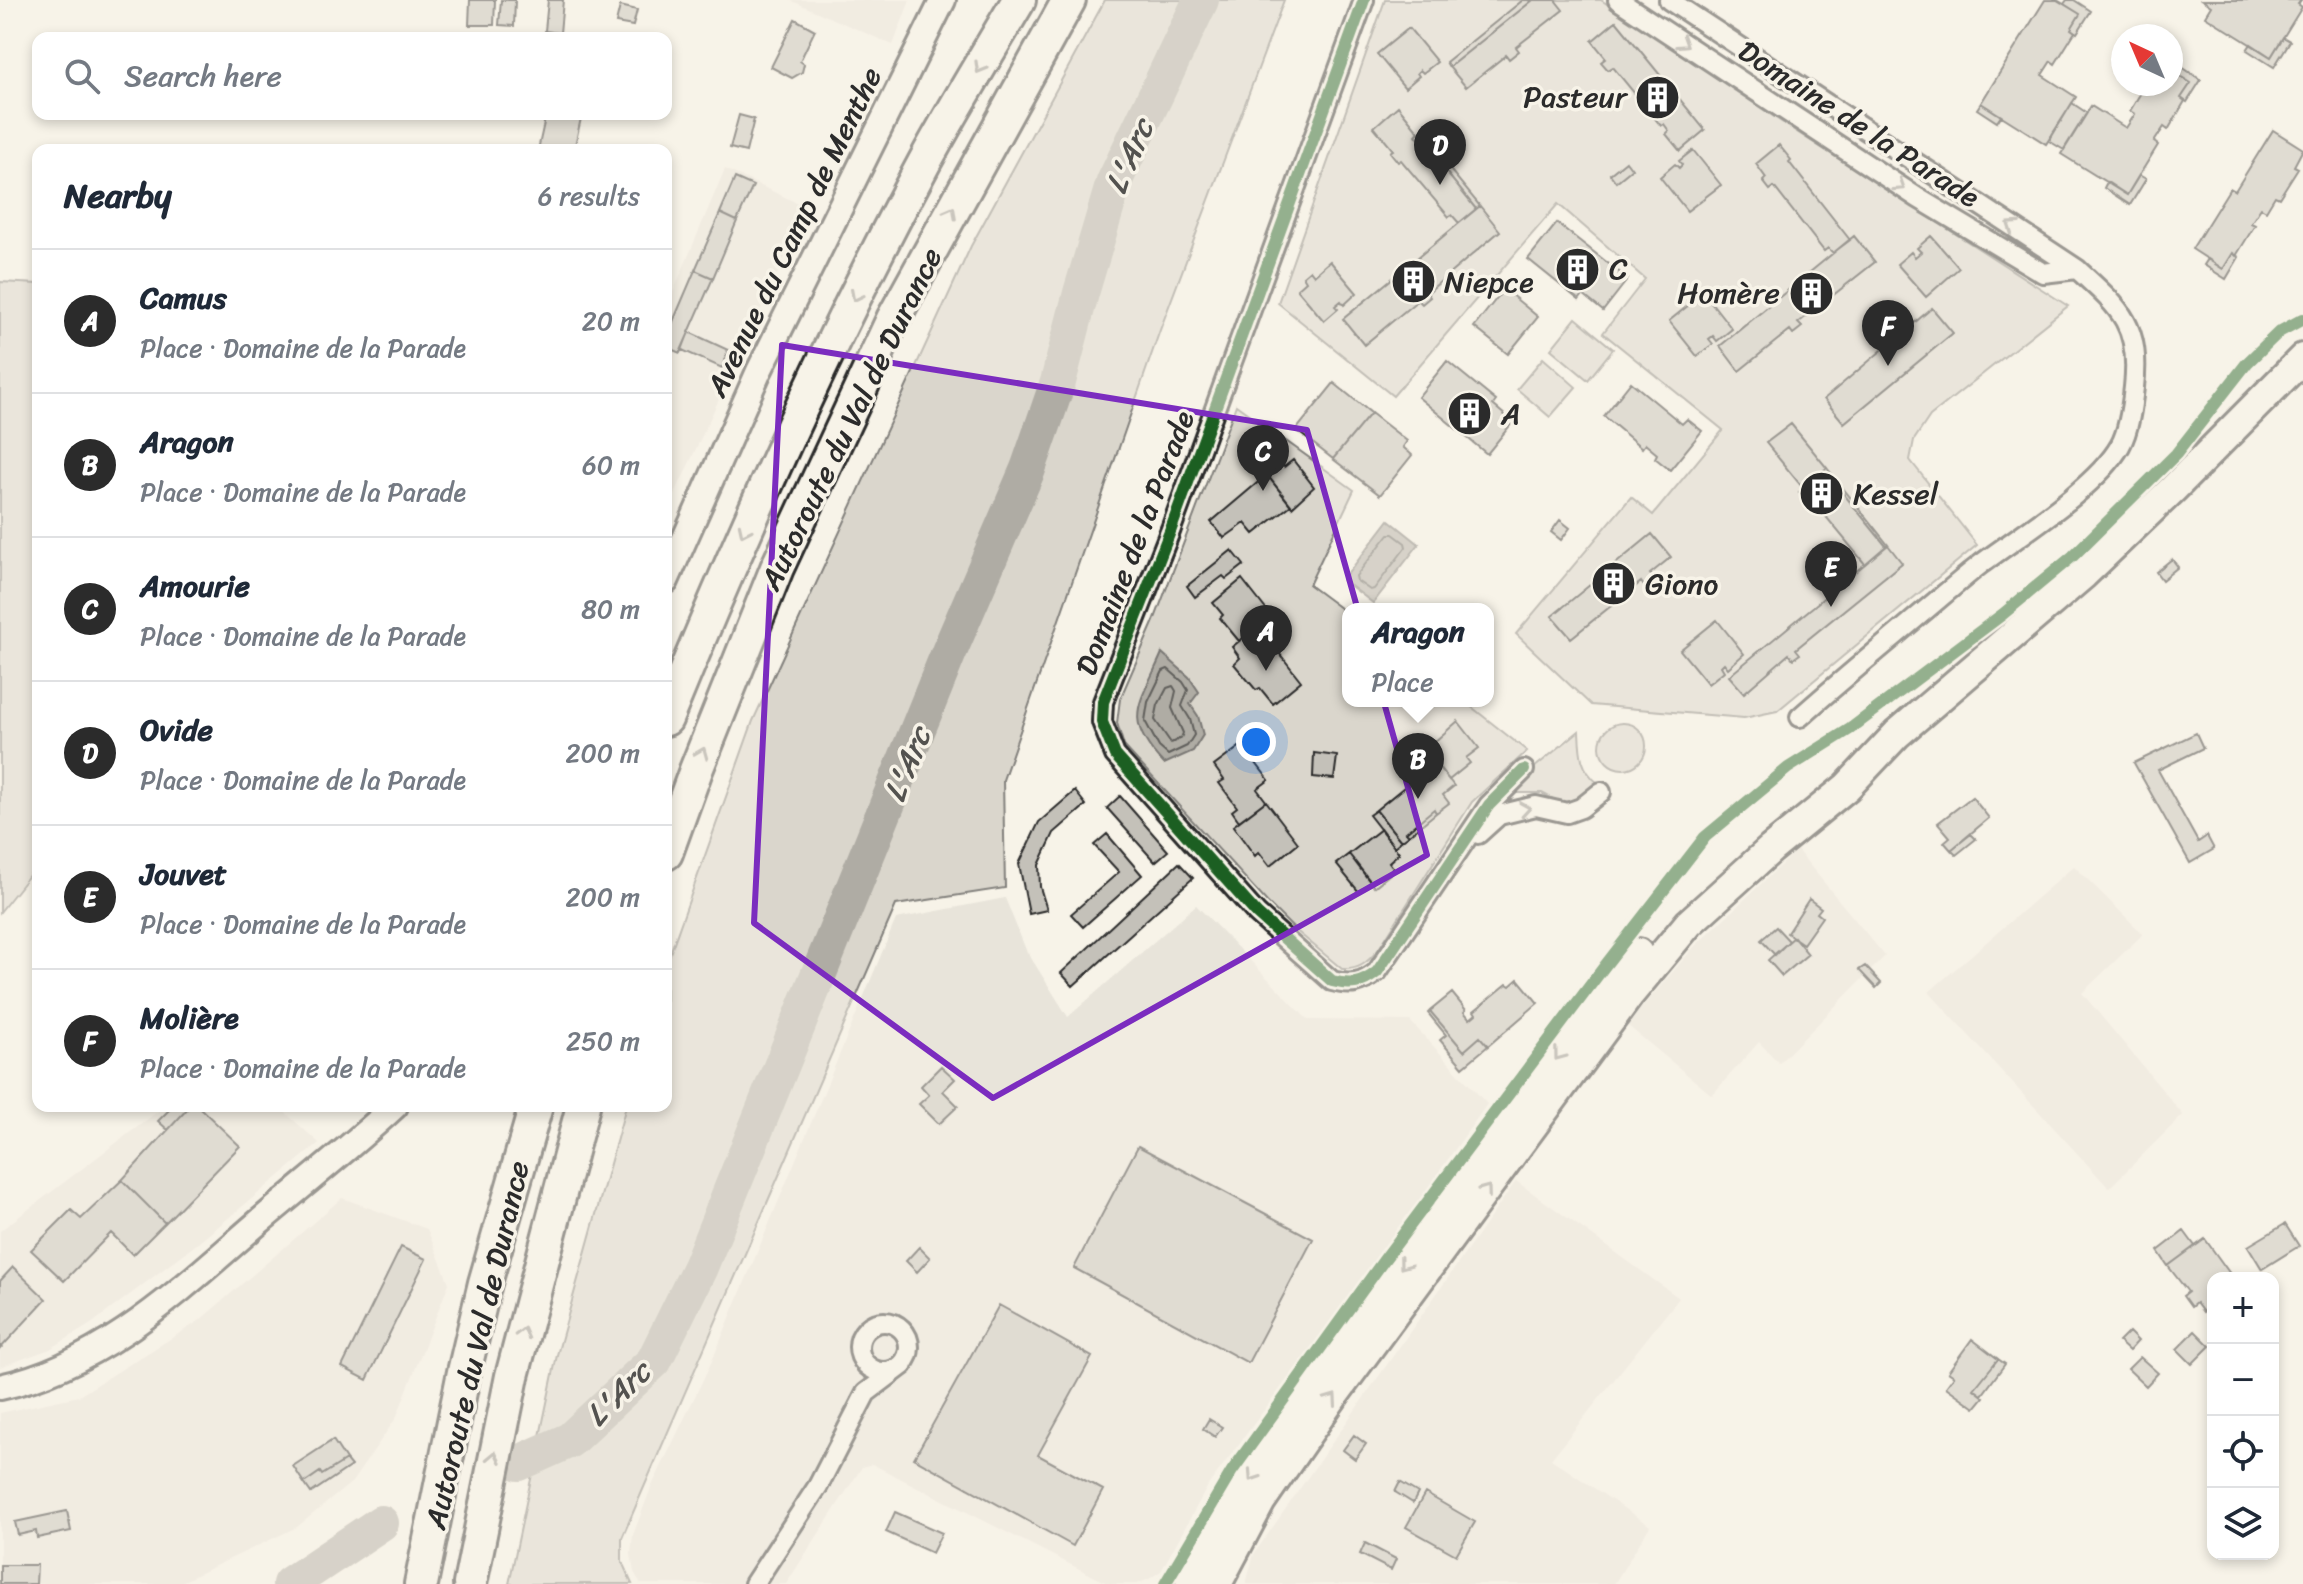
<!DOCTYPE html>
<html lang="en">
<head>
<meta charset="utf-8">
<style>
	:root { --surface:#fff; --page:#f6f6f7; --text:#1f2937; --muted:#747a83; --line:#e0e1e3; --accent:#2b2b2b }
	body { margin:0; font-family:Sriracha,sans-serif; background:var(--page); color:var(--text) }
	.controls { position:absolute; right:24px; bottom:24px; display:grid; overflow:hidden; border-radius:16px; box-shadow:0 4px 12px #0003 }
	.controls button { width:72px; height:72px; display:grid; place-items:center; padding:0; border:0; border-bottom:2px solid var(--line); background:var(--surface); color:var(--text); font:40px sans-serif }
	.compass { position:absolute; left:2111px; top:24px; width:72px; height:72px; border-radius:50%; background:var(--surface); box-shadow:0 4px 12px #0003; rotate:316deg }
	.you { position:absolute; left:1256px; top:742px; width:28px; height:28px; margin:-20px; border:6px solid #fff; border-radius:50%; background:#1a73e8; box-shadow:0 0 0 12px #1a73e833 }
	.badge { display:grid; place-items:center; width:52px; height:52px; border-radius:50%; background:var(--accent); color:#fff; font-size:26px; font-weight:700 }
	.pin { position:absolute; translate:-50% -66px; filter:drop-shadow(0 2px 4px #0008) }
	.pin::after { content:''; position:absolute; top:42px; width:28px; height:24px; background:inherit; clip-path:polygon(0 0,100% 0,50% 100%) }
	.popup { position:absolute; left:1342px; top:603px; width:152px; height:104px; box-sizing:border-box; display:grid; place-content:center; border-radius:16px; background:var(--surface); filter:drop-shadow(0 2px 6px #0005); font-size:26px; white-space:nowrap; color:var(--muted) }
	.popup b { font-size:30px; color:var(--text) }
	.popup::after { content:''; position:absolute; left:50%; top:100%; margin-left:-16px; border:16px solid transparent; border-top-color:var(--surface) }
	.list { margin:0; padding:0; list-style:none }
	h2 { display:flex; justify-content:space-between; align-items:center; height:104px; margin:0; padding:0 32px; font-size:34px }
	h2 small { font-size:26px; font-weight:400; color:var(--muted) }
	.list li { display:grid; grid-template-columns:52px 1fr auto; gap:24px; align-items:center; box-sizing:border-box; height:144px; padding:0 32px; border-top:2px solid var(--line) }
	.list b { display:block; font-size:30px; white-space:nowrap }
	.list p { margin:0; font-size:26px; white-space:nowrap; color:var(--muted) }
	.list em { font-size:26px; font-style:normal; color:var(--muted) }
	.icon { flex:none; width:44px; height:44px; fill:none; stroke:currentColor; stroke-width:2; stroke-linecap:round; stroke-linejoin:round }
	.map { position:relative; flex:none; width:2303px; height:1584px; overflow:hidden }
	.search { position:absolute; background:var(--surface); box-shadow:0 4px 12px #0003; left:32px; top:32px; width:640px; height:88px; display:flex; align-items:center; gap:20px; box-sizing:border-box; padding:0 28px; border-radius:16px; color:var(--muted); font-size:30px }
	.panel { position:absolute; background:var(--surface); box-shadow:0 4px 12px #0003; left:32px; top:144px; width:640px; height:968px; border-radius:16px }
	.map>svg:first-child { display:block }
</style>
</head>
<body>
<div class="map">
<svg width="2303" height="1584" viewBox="0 0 2303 1584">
	<rect width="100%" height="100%" fill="#f7f3e8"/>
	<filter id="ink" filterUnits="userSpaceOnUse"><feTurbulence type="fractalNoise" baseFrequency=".0125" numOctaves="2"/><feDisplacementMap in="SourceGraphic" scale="16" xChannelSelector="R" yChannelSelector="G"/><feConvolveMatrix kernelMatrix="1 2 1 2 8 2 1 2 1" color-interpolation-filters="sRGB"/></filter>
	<g filter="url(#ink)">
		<path fill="#e8e4da" d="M790 0H910L893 45Z
			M725 169 808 208 666 513V309Z
			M1797 850 1885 956 1779 1063 1759 1042 1712 1095 1627 1025 1694 947Z
			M2074 866 2143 934 2082 993 2183 1115 2109 1188 1929 992Z
			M1005 898 1026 950 1068 1017 1196 905 1308 1020 1410 1021 1487 1104 1383 1251 1209 1484 1161 1571 1149 1579 1137 1584H1109L872 1464 862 1467 786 1584H641L634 1572 631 1554 633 1535 651 1488 712 1361 896 919Z
			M165 1106H278L319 1143 198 1243 91 1324 50 1349 0 1367V1231Z
			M1516 1181 1679 1298 1551 1459 1650 1526 1614 1584H1246L1254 1554Z
			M342 1198 427 1229 449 1283 396 1418 352 1482 297 1527 177 1584H0V1413L79 1396 199 1321Z"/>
		<path fill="#dad6cc" stroke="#82807c" stroke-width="2" d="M1105 0H1284L1160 330 1003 780 1005 888 896 905 622 1538V1562L632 1584H509L557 1355 626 1106H666V965L753 721 971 246Z
			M1385 0H1601L1789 127 2068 306 1930 416 1914 440 1910 460 1977 545 1777 711 1744 718 1591 705 1516 634 1631 497 1653 515 1723 430 1603 333 1645 279 1558 204 1393 396 1278 303Z
			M0 282 38 284V864L0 912Z
			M1576 318 1613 349 1588 380 1551 349Z
			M1543 358 1576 387 1550 417 1517 389Z
			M1236 405 1354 490 1309 585 1348 614V701H1464L1527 751 1472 802 1378 950C1367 963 1359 970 1342 969L1293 928 1267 902 1124 746 1117 723 1120 699 1154 621Z
			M1600 746a23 23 0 1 1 46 0a23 23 0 1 1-46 0Z
			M1579 731C1580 753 1580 769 1598 783L1571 803 1557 801 1542 793H1511L1512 786Z"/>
		<path fill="#afaca4" stroke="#7a7874" stroke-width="2" d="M1389 520 1419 544 1373 603 1343 580Z
			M1162 653 1189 677 1199 692 1190 704 1198 716 1203 735 1193 751 1164 764C1120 718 1141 703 1162 653Z"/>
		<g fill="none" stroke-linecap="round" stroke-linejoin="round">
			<path stroke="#605f5b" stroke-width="2" d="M1389 534H1393L1405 543 1406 547 1374 589 1370 590 1357 581 1356 576Z
				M1168 669 1183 682 1188 690 1182 706 1190 719 1194 735 1187 746 1168 755 1159 747 1145 721 1148 702 1163 671Z
				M1173 686 1176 691 1172 708 1183 733 1181 738 1171 743 1155 720 1158 705 1167 688Z"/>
			<path stroke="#afaca4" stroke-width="36" d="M519 1463 570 1440 654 1361 700 1267 949 652 1028 469 1058 382 1081 293 1114 182 1201 0
				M290 1584 381 1523"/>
		</g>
		<path fill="#c4c1b9" stroke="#2b2b2b" stroke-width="2" d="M470 0H495L494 25H469Z
			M501 0H515L514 26 499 25Z
			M548 0H563L560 33 545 31Z
			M1523 0H1533L1449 67 1446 62Z
			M1533 0H1555L1563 10 1516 47 1519 51 1509 59 1506 55 1466 87 1449 67Z
			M2045 0H2057L2080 14 2071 29 2075 32 2055 64 2051 61 2042 75 2076 97 2046 144 1981 103Z
			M2067 0H2074L2091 11 2077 33 2071 29 2080 14 2064 4Z
			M2202 0H2301L2298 4 2302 7 2271 57 2205 16 2211 6Z
			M620 6 637 10 633 26 616 23Z
			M795 19 815 30 800 61 804 64 802 72 792 78 771 67Z
			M1616 21 1705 130 1680 151 1666 134 1669 131 1664 124 1661 126 1613 67 1608 70 1601 62 1606 58 1592 41Z
			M1409 28 1437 62 1423 73 1420 70 1417 73 1419 76 1405 88 1377 54Z
			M2283 37 2290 41 2274 67 2247 50 2251 44 2271 57Z
			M2179 65 2201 80 2187 102 2181 98 2191 83 2175 73Z
			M2171 71 2191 83 2181 98 2185 101 2168 130 2164 127 2154 142 2158 145 2127 195 2061 154 2091 106 2126 128 2135 114 2130 111 2146 84H2171Z
			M1981 103 2001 116 1997 122 1977 109Z
			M2072 103 2087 113 2064 150 2049 141Z
			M1398 106 1419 132 1416 135 1476 209 1459 223 1452 215 1449 217 1401 160 1398 162 1390 152 1393 150 1374 127Z
			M546 114 581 118 574 150H538Z
			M739 115 754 119 746 152 730 148Z
			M2273 130 2303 149 2294 166 2298 168 2279 198 2275 196 2266 211 2261 208 2251 223 2255 225 2236 256 2233 253 2223 269 2192 249 2230 188 2235 191Z
			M1419 132 1480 206 1476 209 1416 135Z
			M1779 145 1791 160 1789 162 1850 240 1833 253 1828 248 1824 251 1774 187 1770 190 1763 181 1766 178 1756 164Z
			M1693 150 1721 185 1687 211 1660 177 1675 164 1679 168 1682 165 1679 161Z
			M1626 161 1632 169 1616 182 1610 174Z
			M2139 175 2146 179 2130 205 2104 188 2107 182 2127 195Z
			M735 178 753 186 737 221 720 213Z
			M1480 206 1500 231 1427 293 1430 297 1422 304 1418 300 1364 345 1343 319Z
			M720 213 737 221 713 278 695 270Z
			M1557 223 1628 279 1603 311 1583 295 1579 300 1528 259Z
			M1854 236 1875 262 1798 323 1802 327 1793 334 1790 330 1739 371 1720 346Z
			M1931 236 1959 268 1926 297 1897 264 1911 252 1915 257 1921 252 1917 248Z
			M2233 253 2239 257 2226 279 2204 265 2208 259 2223 269Z
			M1330 261 1357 293 1344 305 1341 301 1335 306 1338 309 1324 321 1297 289 1306 281 1303 276 1310 270 1314 275Z
			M695 270 713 278 680 353 666 347V338Z
			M1504 289 1538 317 1508 354 1474 327Z
			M1704 293 1732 329 1717 341 1713 336 1709 339 1713 344 1697 356 1669 321Z
			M1932 308 1953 333 1844 423 1824 399Z
			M689 332 728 350 722 368 682 350Z
			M1447 361 1496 401 1493 405 1513 422 1487 454 1418 397Z
			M1631 382 1682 424 1687 419 1702 431 1670 470 1655 458 1657 454 1645 444 1642 448 1604 416Z
			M1334 383 1371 413 1333 459 1296 430Z
			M1371 413 1407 441 1403 447 1412 455 1380 495 1333 459Z
			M1791 424 1827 468 1824 470 1886 546 1865 564 1809 496 1805 500 1799 492 1803 488 1766 443Z
			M1275 456 1284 467 1293 460 1314 487 1292 507 1261 467Z
			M1261 467 1291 505 1254 534 1245 523 1224 538 1211 522 1263 478 1257 470Z
			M1827 468 1888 545 1886 546 1824 470Z
			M1560 520 1570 528 1561 540 1551 532Z
			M1652 534 1671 557 1650 574 1654 578 1644 586 1641 582 1571 638 1552 616Z
			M1888 545 1902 563 1796 649 1800 654 1793 659 1789 654 1744 693 1729 676Z
			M1232 550 1244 565 1226 579 1223 576 1195 597 1187 586Z
			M2172 559 2178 567 2162 580 2156 572Z
			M1242 579 1271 616 1239 641 1220 618 1223 615 1213 603Z
			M1717 620 1744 654 1728 668 1724 663 1721 666 1724 671 1708 684 1680 650Z
			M1258 626 1301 681 1273 704 1260 688 1256 690 1234 664 1240 658 1232 647Z
			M1458 721 1479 748 1466 758 1470 763 1449 780 1425 750Z
			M2196 733 2203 748 2158 770 2198 842 2207 836 2214 849 2190 863 2134 763Z
			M1242 745 1269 780 1257 789 1266 801 1239 821 1232 811 1237 807 1219 783 1224 780 1214 766Z
			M1314 753 1337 756 1334 779 1313 777Z
			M1435 762 1454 786 1443 795 1449 803 1436 813 1434 809 1406 832 1409 835 1401 841 1376 810Z
			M1075 791 1086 805 1054 833 1039 865 1040 887 1047 910 1029 914 1019 864 1039 822Z
			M1120 796 1168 851 1155 862 1107 808Z
			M1972 797 1989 818 1951 850 1944 842 1950 837 1938 823Z
			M1266 801 1298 843 1270 866 1259 852 1255 856 1233 826Z
			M1434 809 1436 813 1409 835 1406 832Z
			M1376 810 1401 841 1394 847 1369 815Z
			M1381 829 1399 853 1389 862 1395 870 1374 887 1349 854Z
			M1107 834 1142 875 1083 927 1071 914 1119 872 1094 845Z
			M1971 834 1976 839 1956 855 1951 850Z
			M1349 854 1371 882 1359 892 1336 864Z
			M1179 863 1193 878 1073 986 1061 973Z
			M1809 899 1821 908 1817 913 1822 917 1803 944 1787 933Z
			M1776 927 1789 941 1775 955 1761 940Z
			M1794 937 1808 954 1782 976 1768 960Z
			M1865 966 1881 983 1876 988 1859 970Z
			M1518 979 1538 1003 1488 1046 1480 1037 1464 1051 1430 1011 1452 993 1466 1010 1464 1012 1470 1019 1476 1014 1474 1011 1507 984 1510 986Z
			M1430 1011 1464 1051 1480 1037 1488 1046 1463 1067 1440 1040 1446 1035 1428 1013Z
			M941 1066 955 1079 943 1091 958 1106 939 1124 919 1104 929 1095 921 1086Z
			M173 1106H190L168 1130 158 1121Z
			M190 1106H198L240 1146 165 1223 122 1180Z
			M1138 1146 1313 1239 1248 1363 1074 1268Z
			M122 1180 165 1223 133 1255 111 1233 64 1281 31 1250 71 1210 81 1219Z
			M2285 1224 2299 1246 2262 1269 2248 1246Z
			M2184 1231 2195 1246 2168 1266 2158 1251Z
			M2205 1239 2233 1278H2213V1304L2203 1312 2196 1303 2191 1307 2183 1296 2188 1292 2168 1266Z
			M401 1247 426 1259 367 1380 342 1367Z
			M919 1247 930 1258 917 1272 906 1261Z
			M13 1267 46 1299 0 1349V1281Z
			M999 1305 1092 1357 1038 1455 1103 1490 1073 1546 914 1458Z
			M2195 1331 2210 1346 2192 1364 2177 1349Z
			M2129 1332 2138 1341 2129 1351 2119 1342Z
			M1972 1339 1998 1359 1974 1389 1984 1397 1975 1408 1946 1387 1954 1376 1948 1372Z
			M2140 1357 2158 1373 2146 1386 2128 1369Z
			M1998 1359 2005 1364 1982 1395 1974 1389Z
			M1209 1419 1222 1427 1215 1437 1203 1429Z
			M1354 1435 1366 1444 1355 1459 1343 1450Z
			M333 1440 346 1460 322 1475 320 1472 304 1483 293 1466Z
			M346 1460 351 1466 311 1493 304 1483 320 1472 322 1475Z
			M1400 1482 1418 1493 1413 1503 1395 1492Z
			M1425 1493 1475 1522 1456 1555 1406 1527Z
			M67 1511 71 1531 37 1538 36 1531 18 1535 15 1522Z
			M895 1512 942 1533 932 1553 886 1532Z
			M1365 1543 1396 1559 1391 1570 1360 1554Z
			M0 1565H37L36 1584H0Z"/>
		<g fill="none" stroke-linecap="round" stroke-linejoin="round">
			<defs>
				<path id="street" d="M1364 0 1171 529 1103 702 1102 722 1115 755 1257 914 1332 981C1351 986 1362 984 1377 972L1489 805 1524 770
					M1618 0 1918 198 2043 273 2077 269
					M1669 0 2077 269C2120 308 2141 325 2134 387 2132 406 2129 430 2120 446 2096 488 2021 534 1981 564 1959 581 1938 600 1916 618 1877 651 1838 683 1800 717
					M1478 834 1499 815 1536 806 1567 813 1581 808 1601 792
					M859 1347a25 25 0 1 1 50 0a25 25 0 1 1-50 0Z
					M754 1584 818 1486 866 1393 903 1365"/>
				<path id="secondary" d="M666 581 759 371 943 0
					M0 1387C104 1365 182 1288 260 1221 305 1183 352 1146 395 1106"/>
				<path id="primary" d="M1190 1584 1238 1500 1313 1387 1612 984 1638 953
					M1217 1584 1261 1501 1335 1394 1630 994 1689 923 1771 849 1847 787 1897 734 2084 574 2173 489 2303 358"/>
				<path id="highway" d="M666 719C743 530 827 343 924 163 954 108 987 54 1019 0
					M666 853 696 770 777 568 893 319 1069 0
					M421 1584 464 1372 485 1283 536 1106
					M470 1584 512 1376 583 1106"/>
			</defs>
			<use href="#street" stroke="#2b2b2b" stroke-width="24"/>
			<use href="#secondary" stroke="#2b2b2b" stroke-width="30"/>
			<use href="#primary" stroke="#2b2b2b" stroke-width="34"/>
			<use href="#highway" stroke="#2b2b2b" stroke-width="38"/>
			<use href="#street" stroke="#f7f3e8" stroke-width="18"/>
			<use href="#secondary" stroke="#f7f3e8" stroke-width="24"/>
			<use href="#primary" stroke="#f7f3e8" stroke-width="28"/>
			<use href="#highway" stroke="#f7f3e8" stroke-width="32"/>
			<defs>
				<path id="cycleway" d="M1364 0 1171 529 1103 702 1102 722 1115 755 1257 914 1332 981C1351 986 1362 984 1377 972L1489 805 1524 770
					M1165 1584 1232 1471 1384 1260 1604 967 1705 837 1788 768 1850 729 2003 614 2073 556 2176 454 2247 363 2279 332 2303 319"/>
			</defs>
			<use href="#cycleway" stroke="#f7f3e8" stroke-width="17"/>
			<use href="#cycleway" stroke="#1b5e20" stroke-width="12"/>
		</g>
		<defs><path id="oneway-chevron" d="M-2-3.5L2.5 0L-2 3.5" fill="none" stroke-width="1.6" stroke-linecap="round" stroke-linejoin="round" transform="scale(2)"/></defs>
		<g stroke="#918f8a">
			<use href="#oneway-chevron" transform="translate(1683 43) rotate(33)"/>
			<use href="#oneway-chevron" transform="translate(980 68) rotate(120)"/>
			<use href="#oneway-chevron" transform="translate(1900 186) rotate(33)"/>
			<use href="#oneway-chevron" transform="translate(951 212) rotate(-61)"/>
			<use href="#oneway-chevron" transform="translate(2012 226) rotate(-146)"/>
			<use href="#oneway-chevron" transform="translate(856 296) rotate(117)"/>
			<use href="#oneway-chevron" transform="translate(744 531) rotate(115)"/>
			<use href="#oneway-chevron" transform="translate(702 753) rotate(-68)"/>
			<use href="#oneway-chevron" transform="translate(1525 809) rotate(-9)"/>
			<use href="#oneway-chevron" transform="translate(1559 1055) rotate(127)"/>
			<use href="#oneway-chevron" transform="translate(1486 1190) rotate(-54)"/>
			<use href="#oneway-chevron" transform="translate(1404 1264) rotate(127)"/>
			<use href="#oneway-chevron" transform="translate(523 1333) rotate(-75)"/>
			<use href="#oneway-chevron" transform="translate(1332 1399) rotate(-55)"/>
			<use href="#oneway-chevron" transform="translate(494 1457) rotate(-78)"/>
			<use href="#oneway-chevron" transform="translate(1253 1476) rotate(124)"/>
		</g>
	</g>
	<path d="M0 0H2303V1584H0ZM782 345 1307 430 1427 855 993 1098 754 923Z" fill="#f7f3e8" fill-opacity=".55" fill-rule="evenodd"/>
	<path fill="none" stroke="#7b2cbf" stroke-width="6" stroke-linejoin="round" d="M782 345 1307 430 1427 855 993 1098 754 923Z"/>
	<defs>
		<symbol id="building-disc" viewBox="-11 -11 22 22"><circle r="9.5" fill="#2b2b2b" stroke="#f7f3e8"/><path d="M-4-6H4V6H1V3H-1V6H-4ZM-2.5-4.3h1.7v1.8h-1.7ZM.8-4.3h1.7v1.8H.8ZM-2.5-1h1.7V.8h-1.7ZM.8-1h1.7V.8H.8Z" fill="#fff"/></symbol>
	</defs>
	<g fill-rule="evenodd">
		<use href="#building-disc" x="1632" y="72" width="51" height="51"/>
		<use href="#building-disc" x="1552" y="244" width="51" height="51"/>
		<use href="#building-disc" x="1388" y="256" width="51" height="51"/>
		<use href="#building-disc" x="1786" y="268" width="51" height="51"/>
		<use href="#building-disc" x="1444" y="388" width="51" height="51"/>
		<use href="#building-disc" x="1796" y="468" width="51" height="51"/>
		<use href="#building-disc" x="1588" y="558" width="51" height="51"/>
	</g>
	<g text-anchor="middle" stroke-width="7" stroke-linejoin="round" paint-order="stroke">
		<g font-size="30" fill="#2b2b2b" stroke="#f7f3e8" text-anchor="start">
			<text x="1627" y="107" text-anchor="end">Pasteur</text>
			<text x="1609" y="279">C</text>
			<text x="1444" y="292">Niepce</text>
			<text x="1780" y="303" text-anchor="end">Homère</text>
			<text x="1501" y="424">A</text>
			<text x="1853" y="504">Kessel</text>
			<text x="1645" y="594">Giono</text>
		</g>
		<g font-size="30" fill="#2b2b2b" stroke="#f7f3e8">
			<text transform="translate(1859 124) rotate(33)" y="10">Domaine de la Parade</text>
			<text transform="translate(794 232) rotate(-64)" y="10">Avenue du Camp de Menthe</text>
			<text transform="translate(851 419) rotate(-64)" y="10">Autoroute du Val de Durance</text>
			<text transform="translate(1135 543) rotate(-69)" y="10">Domaine de la Parade</text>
			<text transform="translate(477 1345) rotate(-77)" y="10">Autoroute du Val de Durance</text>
		</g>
		<g font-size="32" font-style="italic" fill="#53524f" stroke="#f7f3e8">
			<text transform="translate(1129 156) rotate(-67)" y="11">L'Arc</text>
			<text transform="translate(907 764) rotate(-68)" y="11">L'Arc</text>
			<text transform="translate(618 1393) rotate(-45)" y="11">L'Arc</text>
		</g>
	</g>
</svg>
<div class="controls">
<button>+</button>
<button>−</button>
<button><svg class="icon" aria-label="locate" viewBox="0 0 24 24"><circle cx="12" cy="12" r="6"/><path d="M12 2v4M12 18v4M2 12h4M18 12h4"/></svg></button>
<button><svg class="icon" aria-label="layers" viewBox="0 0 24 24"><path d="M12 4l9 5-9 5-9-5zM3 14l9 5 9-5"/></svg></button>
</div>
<svg class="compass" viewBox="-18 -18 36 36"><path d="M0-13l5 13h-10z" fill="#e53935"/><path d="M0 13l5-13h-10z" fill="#747a83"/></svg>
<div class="you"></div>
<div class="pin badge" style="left:1266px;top:671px">A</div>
<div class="pin badge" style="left:1418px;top:799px">B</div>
<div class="popup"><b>Aragon</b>Place</div>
<div class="pin badge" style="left:1263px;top:491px">C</div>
<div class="pin badge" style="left:1440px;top:185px">D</div>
<div class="pin badge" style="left:1831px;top:607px">E</div>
<div class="pin badge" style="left:1888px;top:366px">F</div>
<div class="search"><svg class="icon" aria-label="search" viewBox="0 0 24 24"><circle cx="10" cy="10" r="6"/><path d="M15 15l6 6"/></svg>Search here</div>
<section class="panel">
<h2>Nearby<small>6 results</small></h2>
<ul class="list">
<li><span class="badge">A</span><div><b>Camus</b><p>Place · Domaine de la Parade</p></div><em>20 m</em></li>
<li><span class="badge">B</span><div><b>Aragon</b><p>Place · Domaine de la Parade</p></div><em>60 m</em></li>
<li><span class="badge">C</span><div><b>Amourie</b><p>Place · Domaine de la Parade</p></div><em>80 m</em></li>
<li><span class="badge">D</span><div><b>Ovide</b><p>Place · Domaine de la Parade</p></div><em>200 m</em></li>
<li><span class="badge">E</span><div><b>Jouvet</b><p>Place · Domaine de la Parade</p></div><em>200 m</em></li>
<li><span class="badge">F</span><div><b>Molière</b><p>Place · Domaine de la Parade</p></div><em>250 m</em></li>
</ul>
</section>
</div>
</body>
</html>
